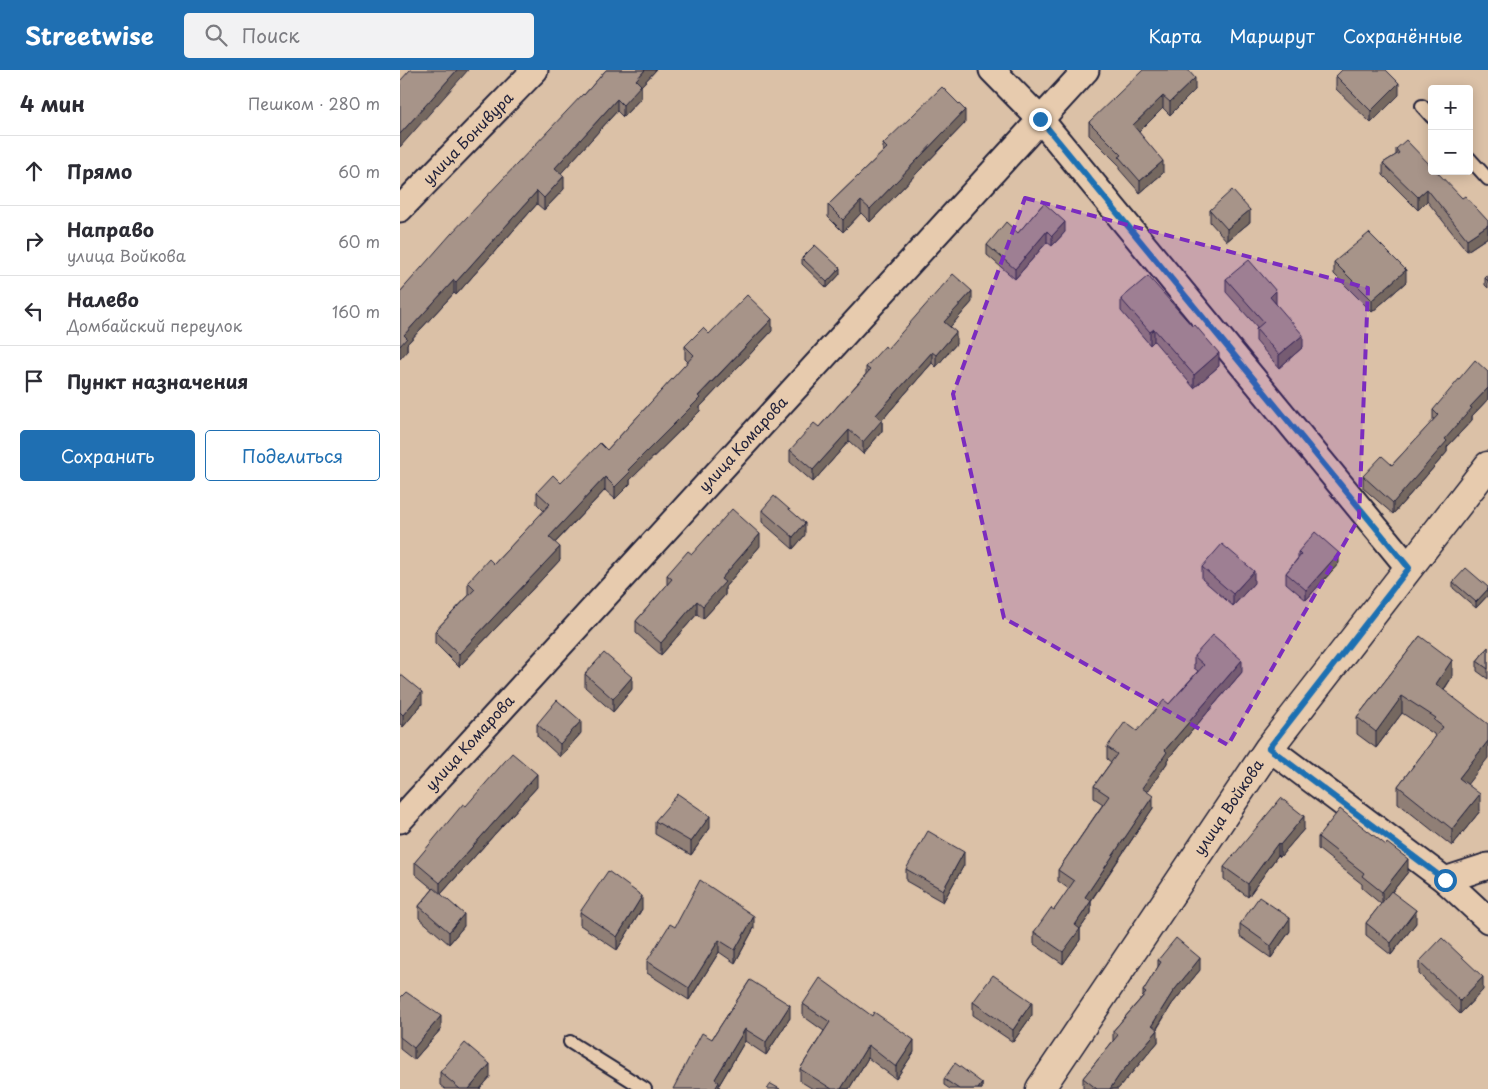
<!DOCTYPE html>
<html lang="ru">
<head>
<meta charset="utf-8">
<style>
	:root { --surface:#fff; --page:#f2f2f3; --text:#2b2b33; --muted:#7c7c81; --line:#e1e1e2; --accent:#1f6fb2 }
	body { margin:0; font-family:"Playpen Sans",sans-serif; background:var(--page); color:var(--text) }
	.controls { position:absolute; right:15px; top:15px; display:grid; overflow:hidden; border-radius:5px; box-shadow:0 2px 12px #0003 }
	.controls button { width:45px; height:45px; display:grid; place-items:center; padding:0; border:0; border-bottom:1px solid var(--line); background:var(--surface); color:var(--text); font:25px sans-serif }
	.stop { position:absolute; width:15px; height:15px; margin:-11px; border:4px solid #1f6fb2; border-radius:50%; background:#fff }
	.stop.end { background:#1f6fb2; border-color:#fff; box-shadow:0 1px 5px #0008 }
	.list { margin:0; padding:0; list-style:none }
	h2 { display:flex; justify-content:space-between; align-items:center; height:65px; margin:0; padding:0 20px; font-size:21px }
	h2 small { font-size:16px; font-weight:400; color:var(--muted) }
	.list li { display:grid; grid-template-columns:32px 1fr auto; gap:15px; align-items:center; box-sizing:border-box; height:70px; padding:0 20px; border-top:1px solid var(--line) }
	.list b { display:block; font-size:19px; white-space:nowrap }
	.list p { margin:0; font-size:16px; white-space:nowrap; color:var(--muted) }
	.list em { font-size:16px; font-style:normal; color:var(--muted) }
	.actions { display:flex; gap:10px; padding:15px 20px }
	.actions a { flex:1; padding:11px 0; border:1px solid var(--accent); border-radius:5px; text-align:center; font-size:18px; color:var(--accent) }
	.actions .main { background:var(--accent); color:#fff }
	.icon { flex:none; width:28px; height:28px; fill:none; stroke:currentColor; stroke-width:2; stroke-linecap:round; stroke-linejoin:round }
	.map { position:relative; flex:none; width:1088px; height:1019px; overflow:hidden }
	header { display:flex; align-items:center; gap:30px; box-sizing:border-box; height:70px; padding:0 25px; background:var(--accent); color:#fff }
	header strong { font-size:24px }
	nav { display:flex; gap:28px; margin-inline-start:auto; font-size:18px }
	.search { width:350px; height:45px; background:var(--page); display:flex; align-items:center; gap:12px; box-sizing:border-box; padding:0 18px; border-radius:5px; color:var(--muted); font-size:19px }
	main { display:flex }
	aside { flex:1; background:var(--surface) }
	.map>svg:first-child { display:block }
</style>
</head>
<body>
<header>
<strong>Streetwise</strong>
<div class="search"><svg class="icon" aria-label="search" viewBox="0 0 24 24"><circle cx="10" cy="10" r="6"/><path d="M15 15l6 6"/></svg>Поиск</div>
<nav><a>Карта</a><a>Маршрут</a><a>Сохранённые</a></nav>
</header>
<main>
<aside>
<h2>4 мин<small>Пешком · 280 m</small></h2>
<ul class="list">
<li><svg class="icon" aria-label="ahead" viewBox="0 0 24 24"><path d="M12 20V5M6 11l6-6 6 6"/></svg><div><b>Прямо</b></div><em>60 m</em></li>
<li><svg class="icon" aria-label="right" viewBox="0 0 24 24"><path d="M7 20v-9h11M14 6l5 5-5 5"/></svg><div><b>Направо</b><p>улица Войкова</p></div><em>60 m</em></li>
<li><svg class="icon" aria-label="left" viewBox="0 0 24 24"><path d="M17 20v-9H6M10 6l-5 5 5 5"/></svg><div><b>Налево</b><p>Домбайский переулок</p></div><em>160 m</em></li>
<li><svg class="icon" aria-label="arrive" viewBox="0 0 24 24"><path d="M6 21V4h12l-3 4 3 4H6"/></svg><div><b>Пункт назначения</b></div></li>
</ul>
<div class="actions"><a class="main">Сохранить</a><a>Поделиться</a></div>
</aside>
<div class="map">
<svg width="1088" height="1019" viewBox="0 0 1088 1019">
	<rect width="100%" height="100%" fill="#dbc1a7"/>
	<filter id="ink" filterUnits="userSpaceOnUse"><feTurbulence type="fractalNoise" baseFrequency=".02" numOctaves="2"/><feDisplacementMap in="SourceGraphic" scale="10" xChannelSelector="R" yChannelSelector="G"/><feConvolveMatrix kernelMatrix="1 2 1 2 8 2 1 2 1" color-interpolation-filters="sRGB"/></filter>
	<g filter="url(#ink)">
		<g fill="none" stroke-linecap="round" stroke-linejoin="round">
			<defs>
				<path id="service" d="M1022 36 1032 47
					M1069 88 1088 109
					M170 972 245 1019"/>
				<g id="minor">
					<path d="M592 0 640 49 1009 498"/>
					<path id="s1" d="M0 139 135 0"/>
					<path d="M869 678 1045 810 1088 850"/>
					<path id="s2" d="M0 750 686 0"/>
					<path d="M1045 810 1088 796"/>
				</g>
				<g id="tertiary">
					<path id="s3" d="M640 1019 869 678 1088 396"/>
				</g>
			</defs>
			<use href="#service" stroke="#22223b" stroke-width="16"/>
			<use href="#minor" stroke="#22223b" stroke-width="29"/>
			<use href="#tertiary" stroke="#22223b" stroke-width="31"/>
			<use href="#service" stroke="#e7cbae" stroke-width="12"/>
			<use href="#minor" stroke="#e7cbae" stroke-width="25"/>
			<use href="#tertiary" stroke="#e7cbae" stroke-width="28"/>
		</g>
		<path fill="#907f76" stroke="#22223b" d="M206 0H256L241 16V28L223 47 217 41 161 103 164 119 144 140 137 134 56 225 54 223 7 274V281L0 222 184 25Z
			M790 3 795 20 770 45 763 38 739 62 763 103 740 123 719 99V95L689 65V52Z
			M936 6 999 25 971 53 936 19Z
			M565 53 470 152 461 143 443 162 428 147V135L483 82V74Z
			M996 79 1062 128 1088 151V167L1067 181 1027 131 1018 140 983 105V93L996 85Z
			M644 133 665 162 652 176 647 172 615 209 587 185V175L618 163Z
			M810 140 850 152 827 171 810 152Z
			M402 188 440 204 427 218 402 194Z
			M934 192 1006 212 972 242 934 204Z
			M1088 205V218L1085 215V208Z
			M826 209 876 234 903 277 879 298 856 271V259L858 258 826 222Z
			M721 229 819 296 794 318 754 271 750 275 721 241Z
			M572 232 550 257 556 274 536 297 532 293 482 350V361L463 384 449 371 413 412 390 392V380L419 357 466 304V297L487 279Z
			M372 261 300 337V341L230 410V414L215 429 205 420 155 473 160 490 59 597 35 573V561L69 525 68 524V512L94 494 144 441 137 434V422L161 413 207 380 288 292 285 289V276L309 264Z
			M1088 302V329L1072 346V350L1047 377V382L993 444 963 418V406L992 395 1033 351V340Z
			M362 440 405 465 393 479 362 452Z
			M360 476 325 517V525L303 549 297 544 261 585 236 563V551L267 515V505L292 484Z
			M898 482 939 493 906 530 886 513V503L898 488Z
			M802 497 854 513 833 536 802 509Z
			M1053 512 1088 517V525L1076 538 1053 518Z
			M1020 566 1052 607 1044 620 1067 714 1080 741 1052 776 998 733V716L1035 668 1034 664 1002 643 976 678 957 664V647Z
			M1088 577V609L1077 601V591Z
			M794 586 842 602 767 690V693L747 722 753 738 691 831V843L680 859V870L663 894 634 874V862L654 840 669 819 658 811V800L703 734 694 728V716L711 692 707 689V677L737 661 769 634 798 601 794 598Z
			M0 604 22 634 3 657 0 654Z
			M185 604 232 619 213 642 185 617Z
			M137 654 181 663 160 687 137 666Z
			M137 717 41 824 64 856 49 874 19 848V836L33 819 15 804V792L66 736Z
			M255 751 310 758 291 785 255 764Z
			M904 759 880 787 878 785 848 827 824 809V797Z
			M918 767 1008 802 992 822 1016 853 991 885 966 865V853L981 834 962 818V814L918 779Z
			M564 795 543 832 506 811V799Z
			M242 839 217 880 180 855V842Z
			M840 854 890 861 871 888 840 866Z
			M275 857 354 858 335 893 319 882 289 930 247 903V891Z
			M758 890 800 900 772 934 757 959 758 972 718 1019H683V1008L713 971V961L743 926V921L758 897Z
			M1019 892 1083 920 1060 944 1019 904Z
			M350 910 390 948 366 985 345 971 319 1015V1019L312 969Z
			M0 928 41 959 14 990 0 979Z
			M573 932 632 945 613 972 573 945Z
			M403 934 514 982 496 1009 468 988 449 1019H413L400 1011V999L424 961 403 946Z
			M40 1002 90 1007 80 1019H45L40 1015Z
			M544 1009 582 1013V1019H550L544 1015Z"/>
		<path fill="#756860" stroke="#22223b" d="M57 0H68L0 77V64Z
			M245 0H256L241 16V28L223 47V35L236 10Z
			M795 8V20L770 45V32Z
			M999 13V25L971 53V41Z
			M763 26V38L733 68V55Z
			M217 29V41L155 110V98Z
			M565 40V53L470 152V139Z
			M763 91V103L740 123V111Z
			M164 106V119L144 140V128Z
			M1027 119V131L1018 140V127Z
			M137 121V134L56 225V212Z
			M461 131V143L443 162V150Z
			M850 140V152L827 171V159Z
			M665 152V162L652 176V166Z
			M1088 155V167L1067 181V169Z
			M647 161V172L615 209V199Z
			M440 198V204L427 218V212Z
			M1006 200V212L972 242V230Z
			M54 210V223L7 274V281L0 289V276L4 265Z
			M572 221V232L544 264V252Z
			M876 221V234L870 227Z
			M372 249V261L300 337V341L230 410V414L215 429V417L228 400Z
			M754 259V271L750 275V262Z
			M556 262V274L536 297V285Z
			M903 265V277L879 298V285Z
			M532 282V293L482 350V361L463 384V372L476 345Z
			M819 283V296L794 318V305Z
			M1088 318V329L1072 346V350L1047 377V382L993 444V433L1070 337Z
			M449 360V371L413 412V400Z
			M205 407V420L149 479V467Z
			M405 453V465L393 479V467Z
			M360 464V476L325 517V525L303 549V536L321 509Z
			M160 477V490L59 597V584Z
			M939 483V493L906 530V520Z
			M854 501V513L833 536V524Z
			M1088 519V525L1076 538V532Z
			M297 531V544L261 585V573Z
			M842 590V602L767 690V693L742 730V718L765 680Z
			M1052 590V607L1036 631V614Z
			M232 607V619L213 642V629Z
			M22 622V634L3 657V645Z
			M1002 626V643L976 678V662Z
			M181 651V663L160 687V674Z
			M1088 671V688L1059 725V708Z
			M137 704V717L40 825V813Z
			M1080 724V741L1052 776V759Z
			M753 726V738L685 839V827Z
			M310 746V758L291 785V772Z
			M904 746V759L880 787V775Z
			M878 773V785L848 827V814Z
			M564 782V795L543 832V820Z
			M1008 789V802L982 834V822Z
			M242 826V839L217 880V867Z
			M691 831V843L680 859V870L663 894V882L675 855Z
			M1016 840V853L991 885V873Z
			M64 844V856L49 874V862Z
			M354 846V858L335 893V880Z
			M890 848V861L871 888V876Z
			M319 870V882L289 930V918Z
			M800 888V900L772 934 752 966V955L772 923Z
			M1083 907V920L1060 944V931Z
			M632 932V945L613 972V960Z
			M390 935V948L366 985V972Z
			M41 946V959L14 990V978Z
			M345 959V971L319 1015V1019H315V1009Z
			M758 960V972L718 1019H710L720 1004Z
			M514 970V982L496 1009V997Z
			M468 975V988L449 1019H441Z
			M90 994V1007L80 1019H69Z
			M582 1013V1019H578Z"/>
		<path fill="#a79489" stroke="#22223b" d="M10 0H57L0 64V11Z
			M206 0H245L236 10 241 15 223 35 217 29 155 98 164 106 144 128 137 121 56 212 54 210 4 265 7 268 0 276V222L51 164 183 24 184 25Z
			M743 0H788L795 8 770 32 763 26 733 55 763 91 740 111 719 87 722 85 689 52Z
			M942 0H986L999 13 971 41 936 6Z
			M542 17 565 40 470 139 461 131 443 150 428 135 487 78 483 74Z
			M1006 70 1032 97V101H1036L1062 128 1065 126 1088 151V155L1067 169 1027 119 1018 127 983 93 999 83 996 79Z
			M832 120 850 140 827 159 810 140Z
			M644 133 665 152 652 166 647 161 615 199 587 175 606 152 618 163Z
			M969 163 1006 200 972 230 934 192Z
			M415 175 440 198 427 212 402 188Z
			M849 190 876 221 870 227 903 265 879 285 856 259 864 252 826 209Z
			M553 204 572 221 544 252 556 262 536 285 532 282 476 345 482 350 463 372 449 360 413 400 390 380 414 353 419 357 470 300 466 297 485 276 487 279Z
			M1088 205V211L1085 208Z
			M748 206 793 257 795 255 819 283 794 305 754 259 750 262 721 229Z
			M347 225 372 249 298 326 300 328 228 400 230 402 215 417 205 407 149 467 160 477 59 584 35 561 75 519 68 512 89 489 94 494 150 434 137 422 153 405 161 413 200 373 207 380 294 285 285 276 303 258 309 264Z
			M1075 290 1088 302V318L1070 337 1072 338 1045 369 1047 371 993 433 963 406 982 386 992 395 1038 345 1033 340Z
			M374 426 405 453 393 467 362 440Z
			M332 439 360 464 321 509 325 512 303 536 297 531 261 573 236 551 272 509 267 505 288 481 292 484Z
			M915 462 939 483 906 520 886 503 901 485 898 482Z
			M822 474 854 501 833 524 802 497Z
			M1066 498 1088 517V519L1076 532 1053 512Z
			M813 565 842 590 765 680 767 682 742 718 753 726 685 827 691 831 675 855 680 859 663 882 634 862 651 838 654 840 674 811 658 800 709 726 694 716 717 684 707 677 725 652 737 661 764 630 769 634 804 595 794 586Z
			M1020 566 1052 590 1036 614 1088 654V671L1059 708 1080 724 1052 759 998 716 1043 657 1034 650 1036 648 1002 626 976 662 957 647Z
			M1088 577V599L1077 591Z
			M204 583 232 607 213 629 185 604Z
			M0 604 22 622 3 645 0 642Z
			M157 630 181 651 160 674 137 654Z
			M112 683 137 704 40 813 15 792 63 734 66 736Z
			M278 724 310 746 291 772 255 751Z
			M881 728 904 746 880 775 878 773 848 814 824 797Z
			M940 739 986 775 987 773 1008 789 982 822 962 806 964 803 918 767Z
			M528 761 564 782 543 820 506 799Z
			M208 801 242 826 217 867 180 842Z
			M300 810 354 846 335 880 319 870 289 918 247 891 270 854 275 857Z
			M34 818 64 844 49 862 19 836Z
			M991 821 1016 840 991 873 966 853Z
			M859 827 890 848 871 876 840 854Z
			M776 868 800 888 772 923 752 955 758 960 720 1004 710 1019H697L683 1008 718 965 713 961 746 923 743 921 761 892 758 890Z
			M1042 868 1083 907 1060 931 1019 892Z
			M593 905 632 932 613 960 573 932Z
			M420 908 472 946 474 942 514 970 496 997 468 975 441 1019H432L400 999 430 952 403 934Z
			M350 910 390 935 366 972 345 959 315 1009 319 1012 315 1019H273L302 963 312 969Z
			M6 922 41 946 14 978 0 967V928Z
			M65 973 90 994 69 1019H60L40 1002Z
			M555 993 582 1013 578 1019H559L544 1009Z
			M371 1014 380 1019H367Z"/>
	</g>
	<g fill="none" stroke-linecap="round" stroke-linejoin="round" filter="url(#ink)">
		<path stroke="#1f6fb2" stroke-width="6" d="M640 49 1009 498 869 678 1045 810"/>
	</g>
	<path fill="#7b2cbf" fill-opacity="0.2" stroke="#7b2cbf" stroke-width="4" stroke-dasharray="10 6" stroke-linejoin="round" d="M625 128 968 218 959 448 828 675 604 548 553 324Z"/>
	<g text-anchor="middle" stroke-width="4" stroke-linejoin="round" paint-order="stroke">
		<g font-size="15" fill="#22223b" stroke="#e7cbae">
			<text dy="5" stroke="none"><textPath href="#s1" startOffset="98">улица Бонивура</textPath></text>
			<text dy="5" stroke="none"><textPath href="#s2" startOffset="509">улица Комарова</textPath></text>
			<text dy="5" stroke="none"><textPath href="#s2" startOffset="104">улица Комарова</textPath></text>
			<text dy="5" stroke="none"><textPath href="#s3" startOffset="339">улица Войкова</textPath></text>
		</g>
	</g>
</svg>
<div class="controls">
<button>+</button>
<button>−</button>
</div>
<div class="stop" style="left:1045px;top:810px"></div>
<div class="stop end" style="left:640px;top:49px"></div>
</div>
</main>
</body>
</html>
